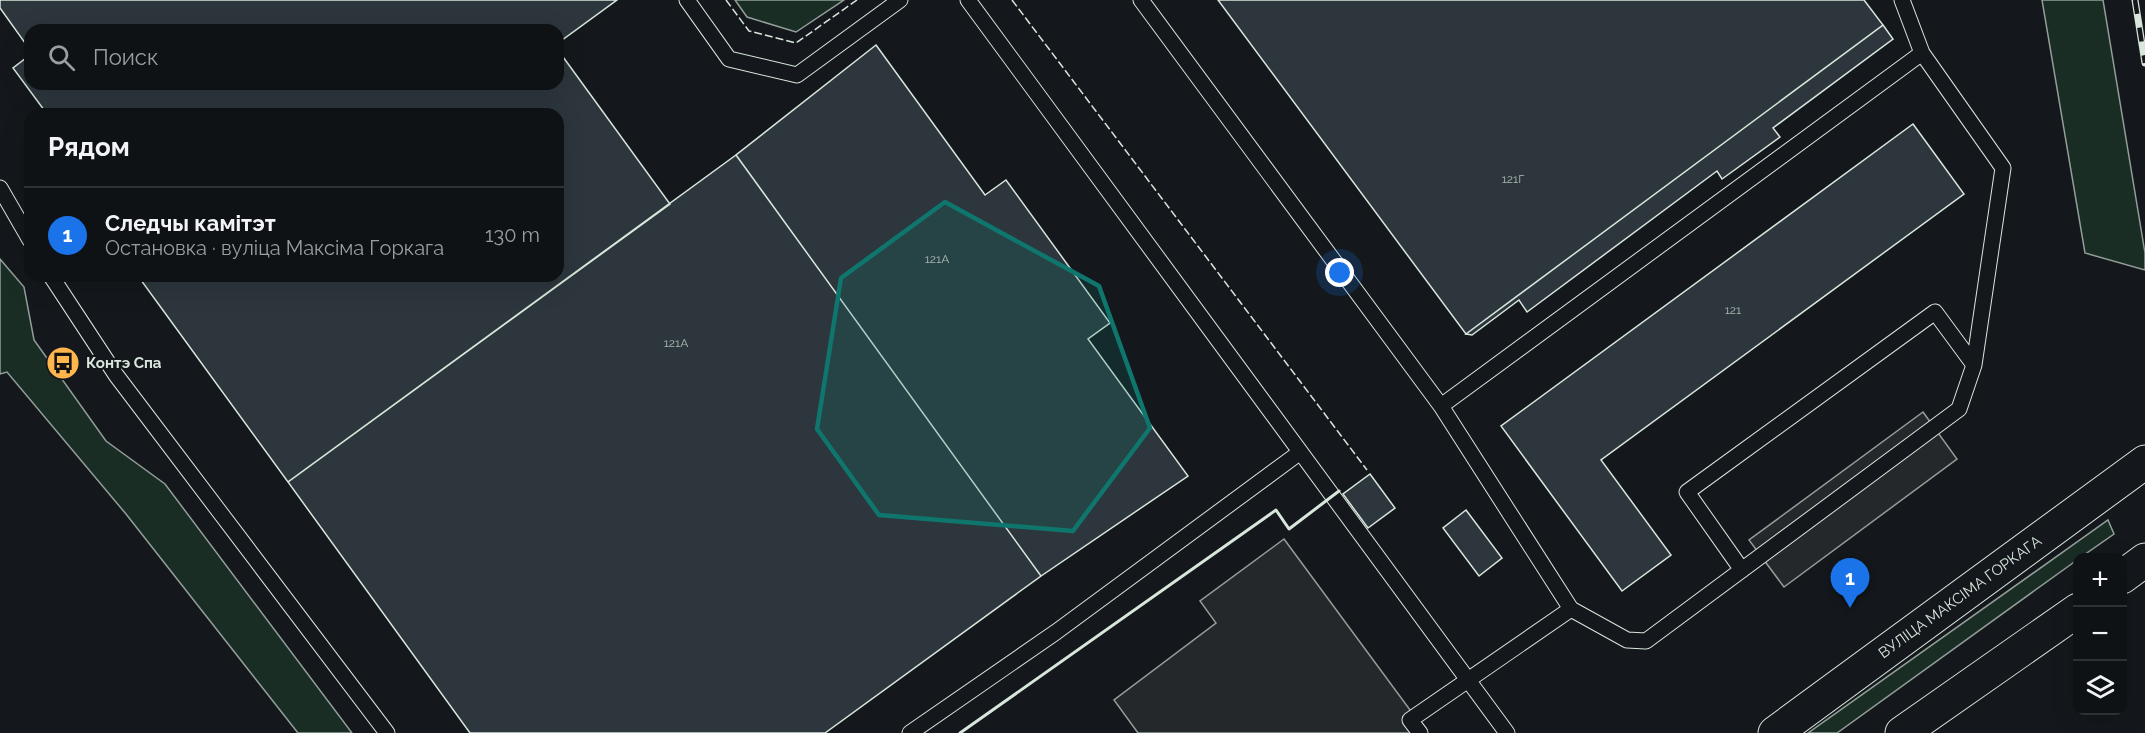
<!DOCTYPE html>
<html lang="ru">
<head>
<meta charset="utf-8">
<style>
	:root { --surface:#0f1215; --page:#181b1e; --text:#f1f3f6; --muted:#9b9ea0; --line:#2f3234; --accent:#1a73e8 }
	body { margin:0; font-family:Raleway,sans-serif; background:var(--page); color:var(--text) }
	.controls { position:absolute; right:18px; bottom:18px; display:grid; overflow:hidden; border-radius:12px; box-shadow:0 6px 24px #0002 }
	.controls button { width:54px; height:54px; display:grid; place-items:center; padding:0; border:0; border-bottom:2px solid var(--line); background:var(--surface); color:var(--text); font:30px sans-serif }
	.you { position:absolute; left:1340px; top:273px; width:21px; height:21px; margin:-15px; border:4px solid #fff; border-radius:50%; background:#1a73e8; box-shadow:0 0 0 9px #1a73e833 }
	.badge { display:grid; place-items:center; width:39px; height:39px; border-radius:50%; background:var(--accent); color:#fff; font-size:20px; font-weight:700 }
	.pin { position:absolute; translate:-50% -50px; filter:drop-shadow(0 2px 3px #0008) }
	.pin::after { content:''; position:absolute; top:32px; width:21px; height:18px; background:inherit; clip-path:polygon(0 0,100% 0,50% 100%) }
	.list { margin:0; padding:0; list-style:none }
	h2 { display:flex; justify-content:space-between; align-items:center; height:78px; margin:0; padding:0 24px; font-size:26px }
	h2 small { font-size:20px; font-weight:400; color:var(--muted) }
	.list li { display:grid; grid-template-columns:39px 1fr auto; gap:18px; align-items:center; box-sizing:border-box; height:96px; padding:0 24px; border-top:2px solid var(--line) }
	.list b { display:block; font-size:22px; white-space:nowrap }
	.list p { margin:0; font-size:20px; white-space:nowrap; color:var(--muted) }
	.list em { font-size:20px; font-style:normal; color:var(--muted) }
	.icon { flex:none; width:33px; height:33px; fill:none; stroke:currentColor; stroke-width:2; stroke-linecap:round; stroke-linejoin:round }
	.map { position:relative; flex:none; width:2145px; height:733px; overflow:hidden }
	.search { position:absolute; background:var(--surface); box-shadow:0 6px 24px #0002; left:24px; top:24px; width:540px; height:66px; display:flex; align-items:center; gap:15px; box-sizing:border-box; padding:0 21px; border-radius:18px; color:var(--muted); font-size:22px }
	.panel { position:absolute; background:var(--surface); box-shadow:0 6px 24px #0002; left:24px; top:108px; width:540px; height:174px; border-radius:18px }
	.map>svg:first-child { display:block }
</style>
</head>
<body>
<div class="map">
<svg width="2145" height="733" viewBox="0 0 2145 733">
	<rect width="100%" height="100%" fill="#14181c"/>
	<path fill="#1a2d24" stroke="#939e99" stroke-width="1.5" d="M735 0H844L796 32 747 17Z
		M2042 0H2103L2145 253V270L2085 253Z
		M0 259 24 287 34 340 106 441 165 484 352 733H298L126 514 7 372 0 374Z
		M2108 520 2114 534 2081 557 2078 558 2077 560 1837 733H1808Z"/>
	<path fill="#24282b" stroke="#939e99" stroke-width="1.5" d="M1923 412 1957 459 1784 587 1749 540Z
		M1284 539 1427 733H1138L1114 700 1216 623 1200 601Z"/>
	<path fill="#2c363c" stroke="#d8e6dc" stroke-width="1.5" d="M0 0H617L558 43V30H30V50L0 8Z
		M1218 0H1864L1883 25 1466 334Z
		M1883 25 1893 39 1773 128 1780 137 1722 179 1717 171 1527 312 1519 300 1472 335 1466 334Z
		M876 45 985 195 1006 180 1110 323 1088 339 1188 476 1041 576 736 155Z
		M558 50 670 204 288 482 138 276H558V114H47L13 68 30 55V84H558Z
		M1913 124 1964 194 1601 460 1671 555 1622 591 1501 426Z
		M736 155 1041 576 825 733H470L288 482Z
		M1370 474 1395 508 1368 528 1343 494Z
		M1466 510 1502 558 1479 576 1443 528Z"/>
	<g fill="none" stroke-linecap="round" stroke-linejoin="round">
		<defs>
			<path id="lane" d="M687 0 729 59 797 75 900 0
				M968 0 1507 733
				M1141 0 1441 406 1571 609
				M1922 53 2003 168 1974 365
				M0 188 30 240
				M51 276 116 375 387 733
				M1441 406 1922 53 1902 0
				M910 733 1056 632 1299 453
				M1420 733 1410 720 1571 609 1627 640 1646 641 1959 409 1974 365 1935 312 1687 492 1742 570"/>
			<path id="primary" d="M2122 577 2145 560
				M1775 733 2145 462
				M1902 733 2078 610"/>
		</defs>
		<use href="#lane" stroke="#d8e6dc" stroke-width="17"/>
		<use href="#primary" stroke="#d8e6dc" stroke-width="35"/>
		<use href="#lane" stroke="#14181c" stroke-width="15"/>
		<use href="#primary" stroke="#14181c" stroke-width="33"/>
		<defs>
			<path id="rail" d="M2135 0 2145 63"/>
		</defs>
		<use href="#rail" stroke="#d8e6dc" stroke-width="7"/>
		<use href="#rail" stroke="#14181c" stroke-width="4.5" stroke-dasharray="14" stroke-linecap="butt"/>
		<path stroke="#d8e6dc" stroke-width="1.5" stroke-dasharray="8 3" stroke-linecap="butt" d="M726 0 749 31 796 43 857 0
			M1012 0 1367 470"/>
		<path stroke="#d8e6dc" stroke-width="3" d="M960 733 1276 510 1289 529 1339 491"/>
	</g>
	<path fill="#0f766e" fill-opacity="0.2" stroke="#0f766e" stroke-width="4.5" stroke-linejoin="round" d="M945 202 1099 286 1150 428 1073 531 879 515 817 429 841 278Z"/>
	<defs>
		<symbol id="bus-disc" viewBox="-11 -11 22 22"><circle r="9.5" fill="#ffb74d" stroke="#14181c"/><path d="M-5-6H5V4H4V6H2V4H-2V6H-4V4H-5ZM-3.5-4V0h7V-4ZM-3.5 1.2v1.5H-2V1.2ZM2 1.2v1.5H3.5V1.2Z" fill="#111"/></symbol>
	</defs>
	<g fill-rule="evenodd">
		<use href="#bus-disc" x="44" y="344" width="38" height="38"/>
	</g>
	<g text-anchor="middle" stroke-width="4.5" stroke-linejoin="round" paint-order="stroke">
		<g font-size="12" fill="#adbab4">
			<text x="1513" y="183">121Г</text>
			<text x="937" y="263">121А</text>
			<text x="1733" y="314">121</text>
			<text x="676" y="347">121А</text>
		</g>
		<g font-size="15" font-weight="bold" fill="#d8e6dc" stroke="#14181c" text-anchor="start">
			<text x="86" y="368">Контэ Спа</text>
		</g>
		<g font-size="15" fill="#d8e6dc" stroke="#14181c">
			<text transform="translate(1960 597) rotate(-36)" y="5">ВУЛІЦА МАКСІМА ГОРКАГА</text>
		</g>
	</g>
</svg>
<div class="controls">
<button>+</button>
<button>−</button>
<button><svg class="icon" aria-label="layers" viewBox="0 0 24 24"><path d="M12 4l9 5-9 5-9-5zM3 14l9 5 9-5"/></svg></button>
</div>
<div class="you"></div>
<div class="pin badge" style="left:1850px;top:608px">1</div>
<div class="search"><svg class="icon" aria-label="search" viewBox="0 0 24 24"><circle cx="10" cy="10" r="6"/><path d="M15 15l6 6"/></svg>Поиск</div>
<section class="panel">
<h2>Рядом<small></small></h2>
<ul class="list">
<li><span class="badge">1</span><div><b>Следчы камітэт</b><p>Остановка · вуліца Максіма Горкага</p></div><em>130 m</em></li>
</ul>
</section>
</div>
</body>
</html>
